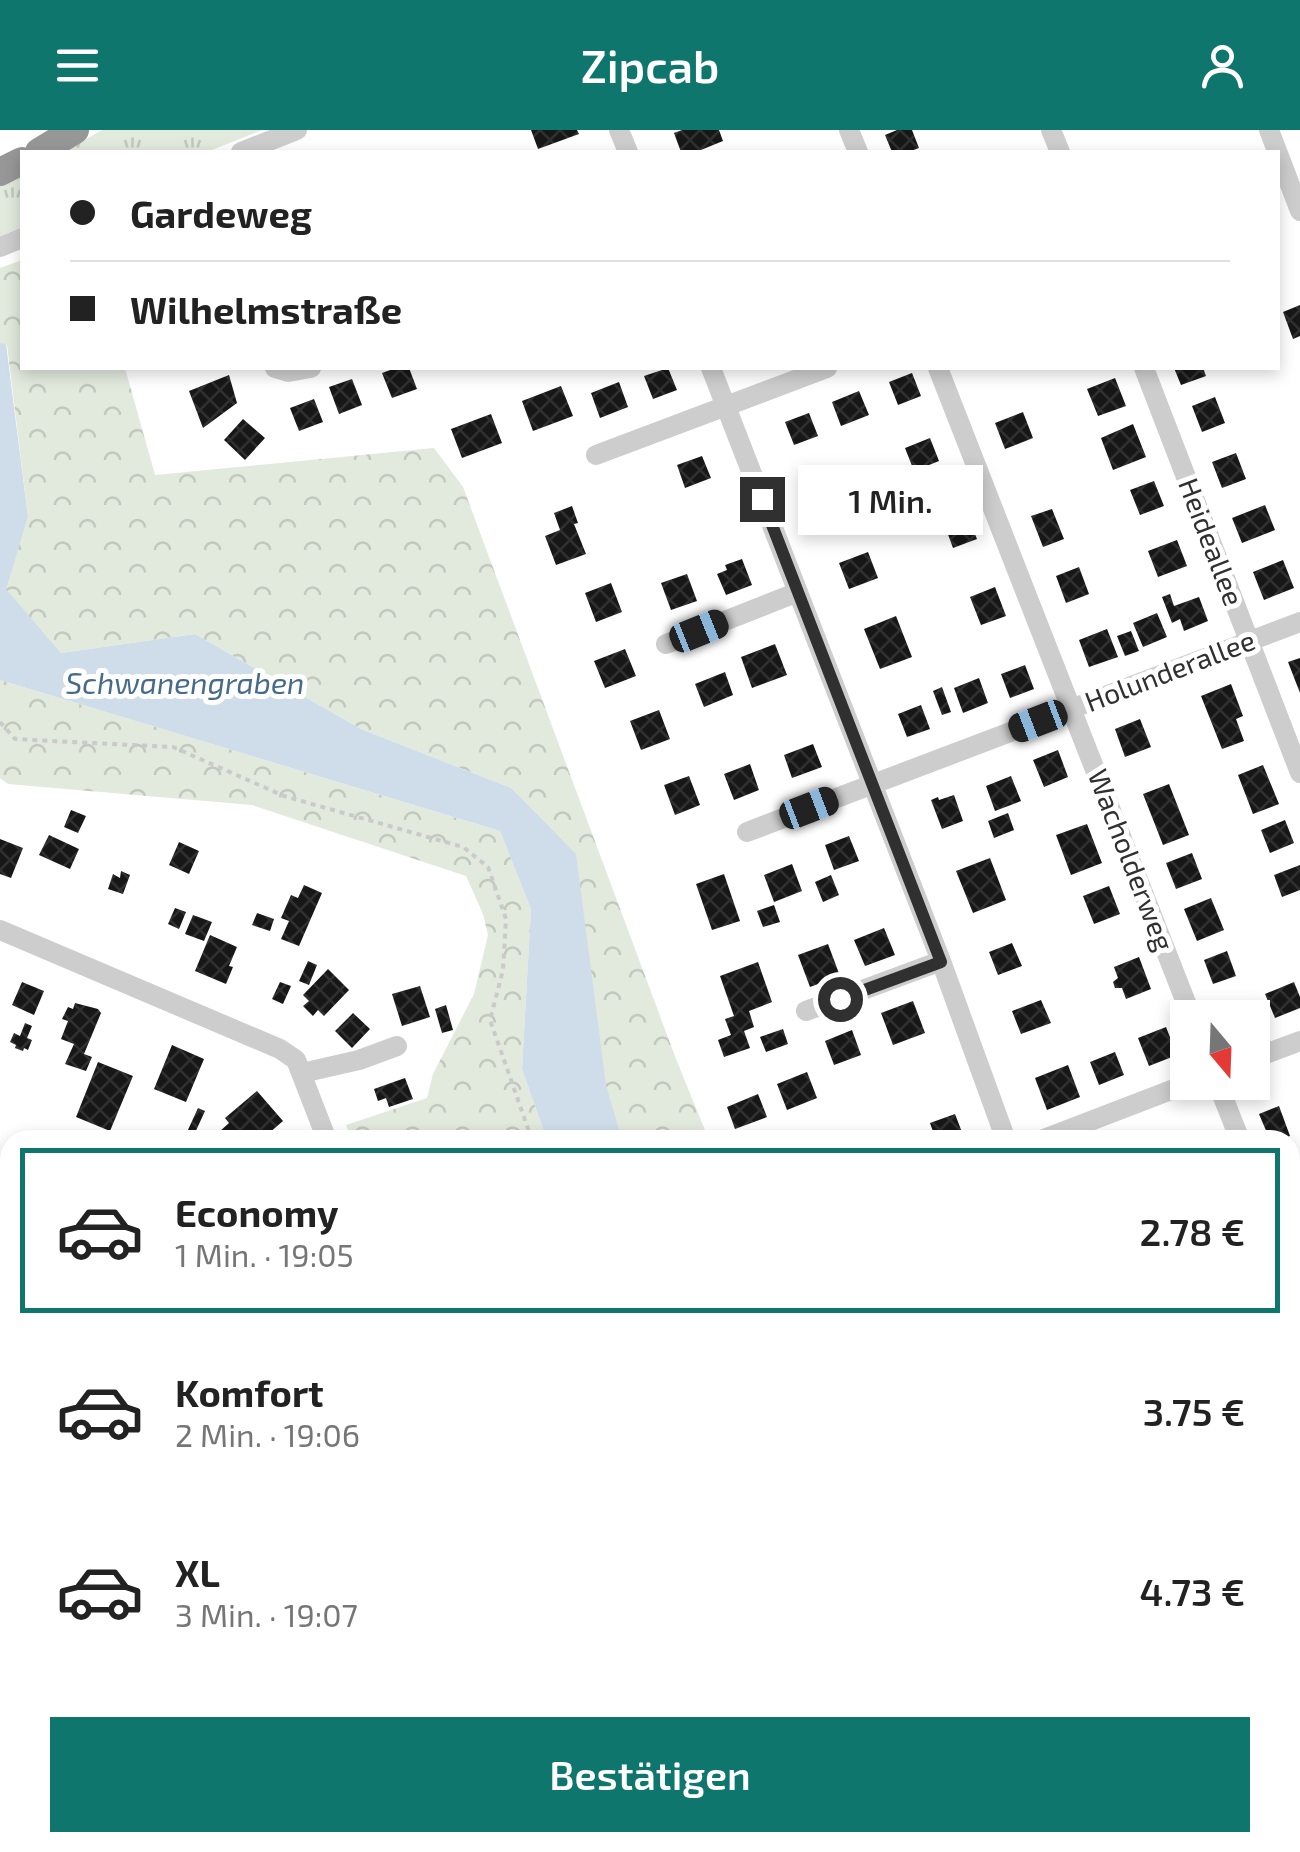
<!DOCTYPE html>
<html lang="de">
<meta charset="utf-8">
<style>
:root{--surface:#fff;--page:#f6f6f6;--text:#222;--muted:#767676;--line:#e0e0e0;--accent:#0f766e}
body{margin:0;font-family:"Exo 2",sans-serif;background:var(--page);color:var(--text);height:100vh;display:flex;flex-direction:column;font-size:38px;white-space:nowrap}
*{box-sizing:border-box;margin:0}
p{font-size:32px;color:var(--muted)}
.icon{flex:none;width:55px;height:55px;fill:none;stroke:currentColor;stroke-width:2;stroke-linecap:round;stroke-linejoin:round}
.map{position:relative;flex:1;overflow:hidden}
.details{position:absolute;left:0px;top:1000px;width:1300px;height:722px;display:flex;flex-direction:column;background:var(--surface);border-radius:30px 30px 0 0;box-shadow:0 5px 15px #0003}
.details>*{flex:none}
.banner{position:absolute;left:20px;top:20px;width:1260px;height:220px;border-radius:0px;box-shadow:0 5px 15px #0003;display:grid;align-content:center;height:220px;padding:0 50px;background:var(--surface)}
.needle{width:65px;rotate:161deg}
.controls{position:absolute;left:1170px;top:870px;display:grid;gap:20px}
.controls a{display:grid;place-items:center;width:100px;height:100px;border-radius:0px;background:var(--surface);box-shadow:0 5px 15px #0003;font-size:50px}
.end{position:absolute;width:45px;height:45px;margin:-22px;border:12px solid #303030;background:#fff;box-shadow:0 0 0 5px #fff}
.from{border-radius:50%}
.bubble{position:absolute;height:70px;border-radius:0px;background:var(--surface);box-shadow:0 5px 15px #0003;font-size:32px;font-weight:600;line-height:70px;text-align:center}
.car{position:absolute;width:30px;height:60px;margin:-30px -15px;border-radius:12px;box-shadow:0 0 8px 2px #0007;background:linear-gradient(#222 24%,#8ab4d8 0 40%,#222 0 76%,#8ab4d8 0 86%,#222 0)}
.banner b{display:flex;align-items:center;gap:35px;height:95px;font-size:38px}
.banner b+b{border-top:2px solid var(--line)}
.banner i{width:25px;height:25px;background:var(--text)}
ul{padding:18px 0 0;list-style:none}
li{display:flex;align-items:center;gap:30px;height:165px;margin:0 20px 15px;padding:0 30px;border:5px solid transparent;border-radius:0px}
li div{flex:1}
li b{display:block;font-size:38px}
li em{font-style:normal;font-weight:600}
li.active{border-color:var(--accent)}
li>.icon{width:90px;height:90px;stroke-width:1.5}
.cta{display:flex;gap:20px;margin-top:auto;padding:20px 50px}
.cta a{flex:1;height:115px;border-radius:0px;background:var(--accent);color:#fff;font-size:40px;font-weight:600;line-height:115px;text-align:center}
header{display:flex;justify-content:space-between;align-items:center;height:130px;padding:0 50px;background:var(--accent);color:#fff;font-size:45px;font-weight:600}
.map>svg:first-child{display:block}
</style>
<header><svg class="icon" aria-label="menu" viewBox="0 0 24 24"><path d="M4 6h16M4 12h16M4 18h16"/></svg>Zipcab<svg class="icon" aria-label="person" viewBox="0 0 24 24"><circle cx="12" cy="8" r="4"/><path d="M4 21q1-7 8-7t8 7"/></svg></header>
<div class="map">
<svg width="1300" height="1722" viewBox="0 0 1300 1722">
<defs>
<pattern id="grass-tufts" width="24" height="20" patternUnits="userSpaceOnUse" patternTransform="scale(2.5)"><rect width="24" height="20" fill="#e2e9dd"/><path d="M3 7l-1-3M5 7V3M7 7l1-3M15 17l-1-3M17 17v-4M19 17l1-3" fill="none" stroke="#c2c8be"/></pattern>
<pattern id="park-crowns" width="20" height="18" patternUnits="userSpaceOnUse" patternTransform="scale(2.5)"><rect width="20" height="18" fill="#e2e9dd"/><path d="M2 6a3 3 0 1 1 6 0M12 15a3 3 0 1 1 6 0" fill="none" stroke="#c2c8be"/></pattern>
<pattern id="building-cross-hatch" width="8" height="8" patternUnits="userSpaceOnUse" patternTransform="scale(2.5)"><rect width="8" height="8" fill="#171717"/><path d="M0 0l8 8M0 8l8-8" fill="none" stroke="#303030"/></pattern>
</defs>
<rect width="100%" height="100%" fill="#fff"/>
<path fill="url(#grass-tufts)" d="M102,0h160l-55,22h-143z
M22,45v52l-22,9v-50z"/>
<path fill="url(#park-crowns)" d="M22,130v108h103l30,107 279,-27 29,39 213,572 33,81h-87l-111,-352 -150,-59 -166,-95 -134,19 -56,-64 23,-72 -21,-172 -7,-2v-75z
M0,550l500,151 31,78 -9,160 25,71h-195l-6,-15 81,-27 6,-24 41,-80 14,-59 -5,-21 -17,-38 -214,-71 -244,-21 -8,-6z
M771,1713h84l2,9h-81z
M925,1713h78l1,9h-75z"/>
<path fill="#cedde9" d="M0,213l6,1 22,173 -22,72 55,64 134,-19 166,95 150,59 65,66 30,231 16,55h-75l-25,-71 9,-160 -31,-78 -500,-151z
M855,1713h70l4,9h-72z"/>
<path fill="url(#building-cross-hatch)" d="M531,0h46l2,4 -41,15z
M682,0h37l4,11 -27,11h-15l-7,-19z
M897,0h15l7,18 -11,4h-16l-7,-17z
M1300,175v31l-7,3 -10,-27z
M396,238h13l8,21 -25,9 -10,-25z
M668,238l9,22 -24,9 -9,-23z
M1174,238h29l3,8 -25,9z
M912,243l9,23 -23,9 -9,-23z
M229,245l8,28 -34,25 -14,-37z
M1115,248l11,28 -28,10 -11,-27z
M352,249l10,26 -23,9 -10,-27z
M619,252l9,25 -28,11 -9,-25z
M561,256l12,30 -40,15 -11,-30z
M859,261l10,24 -28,11 -9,-24z
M1215,267l10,26 -23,9 -10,-26z
M314,269l9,23 -24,9 -9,-23z
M1023,282l10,26 -28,11 -10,-26z
M809,283l9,23 -24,9 -9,-23z
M491,284l11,29 -40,15 -11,-29z
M243,289l22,19 -20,22 -21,-20z
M1133,294l13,33 -33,13 -12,-32z
M930,308l9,23 -25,10 -9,-23z
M1236,323l10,26 -24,9 -10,-26z
M702,326l9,22 -26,10 -8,-23z
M1154,351l10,25 -24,9 -10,-25z
M845,353l10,26 -31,12 -10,-26z
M1265,375l10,25 -33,13 -10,-25z
M572,376l6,17 -4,1 12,30 -30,11 -11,-29 15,-6 -6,-17z
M965,379l12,30 -24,9 -11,-30z
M1052,379l12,30 -21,8 -12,-31z
M1177,410l10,26 -29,11 -10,-26z
M868,422l10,26 -29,11 -10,-26z
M742,429l10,26 -26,10 -9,-21 10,-4 -2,-5z
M1283,430l11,28 -30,12 -11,-28z
M1079,437l10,27 -23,9 -10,-27z
M687,444l10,27 -26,9 -10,-27z
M611,453l11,29 -26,10 -11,-29z
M995,457l11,29 -25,9 -11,-28z
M1170,464l4,12 25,-9 9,24 -24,10 -4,-12 -8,4 -10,-26z
M1157,483l10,24 -24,10 -10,-24z
M896,486l16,41 -32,12 -16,-40z
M1107,499l11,28 -29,10 -10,-27z
M1131,501l8,20 -14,5 -8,-20z
M775,514l12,31 -35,13 -11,-31z
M625,519l11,27 -31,12 -11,-27z
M1300,528v35l-12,-31z
M1025,535l9,24 -24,9 -9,-24z
M725,542l8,23 -29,12 -9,-23z
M979,548l9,25 -25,10 -9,-25z
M1231,554l12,32 -7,3 8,22 -22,8 -21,-53z
M942,557l9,25 -9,3 -9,-24z
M921,575l9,24 -23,8 -9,-23z
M659,580l11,29 -29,11 -11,-29z
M1140,589l11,28 -26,10 -10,-28z
M813,614l9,23 -30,11 -8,-23z
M1058,620l10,27 -24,10 -11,-27z
M750,634l9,26 -25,10 -10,-26z
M1263,635l16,39 -26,10 -15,-39z
M689,646l11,29 -25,10 -11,-30z
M1011,646l10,25 -26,10 -9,-25z
M1169,654l20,51 -26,10 -20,-51z
M954,665l9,26 -21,8 -11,-29 7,-3 1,3z
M71,680l15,6 -8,17 -14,-6z
M1008,683l6,17 -20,8 -6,-17z
M1285,690l9,23 -24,10 -9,-23z
M1087,694l15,39 -31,12 -15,-40z
M49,705l30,14 -9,20 -31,-14z
M849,706l10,25 -25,9 -9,-25z
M0,709l23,9 -12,30 -11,-4z
M179,712l20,9 -10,23 -20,-9z
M1192,723l10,26 -26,10 -10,-26z
M990,728l16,42 -33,13 -17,-42z
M792,734l10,27 -28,11 -10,-27z
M1300,735v25l-18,7 -8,-22z
M121,741l9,4 -7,19 -15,-5 5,-15 7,4z
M724,744l16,47 -28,9 -16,-46z
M831,745l8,20 -16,7 -8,-20z
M304,755l18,8 -23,53 -18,-7 8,-18 -8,-3 10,-23 7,3z
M1109,756l11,28 -26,10 -11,-28z
M1211,768l13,32 -27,11 -13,-32z
M774,775l6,17 -17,5 -6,-16z
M175,778l11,4 -7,17 -11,-5z
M257,783l17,6 -4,12 -18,-6z
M193,785l19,7 -8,19 -19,-7z
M884,798l11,27 -30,11 -11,-26z
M210,805l27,12 -8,19 4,1 -7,17 -31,-13z
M1012,813l10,23 -24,9 -9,-23z
M828,814l12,32 -30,11 -12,-32z
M1227,821l9,25 -23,8 -9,-24z
M1139,827l12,32 -25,10 -4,-11h-7l-2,-6 5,-4 -4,-11z
M308,831l9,4 -8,20 -10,-4z
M758,832l14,40 -23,9 5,16 -10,4 6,17 -26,9 -6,-17 13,-5 -6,-16 9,-3 -14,-40z
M328,839l21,21 -25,26 -6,-6 -5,6 -10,-10 6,-5 -6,-6z
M22,852l22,9 -10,24 -22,-10z
M280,852l11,4 -8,18 -11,-5z
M1294,852l6,15v11l-25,10 -10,-24z
M420,856l10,31 -28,9 -10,-32z
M1041,870l10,23 -30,11 -9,-23z
M1248,870l10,24 -6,2v-8h-26l-3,-8z
M913,871l12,32 -32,12 -12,-32z
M75,873l23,6 3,4 -17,41 8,3 -6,14 -21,-7 9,-20 -13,-5 7,-18 -6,-2 6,-12 5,2z
M446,875l7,25 -11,3 -7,-24z
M353,883l17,16 -18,19 -17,-17z
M25,893l7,3 -5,12 5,2 -4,10 -4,-2 -1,3 -8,-3 1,-3 -6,-3 4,-9 6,3z
M1166,897l11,28 -28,11 -11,-28z
M783,899l5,15 -22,8 -6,-15z
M852,900l9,25 -27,10 -9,-24z
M172,915l32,14 -18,43 -32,-13z
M1115,922l9,23 -25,10 -9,-23z
M98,932l35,14 -23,55 -34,-14z
M1068,935l12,32 -33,13 -12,-32z
M807,942l10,26 -30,12 -10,-26z
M405,948l8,21 -24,8 -3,-9 -8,3 -4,-12z
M257,961l26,30 -22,19h-51l19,-17 -4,-5z
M758,964l9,23 -32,12 -8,-22z
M1279,976l11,30 -11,4h-9l-11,-26z
M198,978l7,3 -11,24 -7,-3z
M955,984l10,26h-29l-6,-17z
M10,1335v20l-10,3v-20z
M1150,1712h5l4,10h-33z
M1174,1712h37l4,10h-37z"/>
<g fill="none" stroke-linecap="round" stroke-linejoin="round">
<path stroke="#cacaca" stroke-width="4" stroke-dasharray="5 5" stroke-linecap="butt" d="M0,592l15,17 158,8 111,49 179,51 25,20 18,52 -3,51 -13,50 42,120
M823,1712l8,10"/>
<path stroke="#cdcdcd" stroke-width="20" d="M619,0l9,22
M849,0l9,22
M1051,0l9,22
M1269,0l31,81
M241,22l56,-22
M0,117l22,-9
M275,238l13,4 23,-4
M711,238l230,593 65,179
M938,238l254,650
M1144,238l156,405
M596,325l231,-87
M666,514l132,-52
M747,702l553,-210
M0,800l280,119 16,11 31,80
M806,881l135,-50
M1252,929l48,-18
M302,943l57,-13 38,-14
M1217,952l23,58
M1041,1010l151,-58
M1290,1138l10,26
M0,1227l10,1
M1290,1314l10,-4
M0,1464l10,-2
M0,1566l10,41 -5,115
M582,1712l4,10
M1279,1712l4,10
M358,1722l1,-10"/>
<path stroke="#979797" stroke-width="28" d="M39,22l36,-22
M0,42l22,-11"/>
</g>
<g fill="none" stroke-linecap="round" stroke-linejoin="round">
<path stroke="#303030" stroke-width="12" d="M762,369l179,463 -101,37"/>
</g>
<g text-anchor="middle" stroke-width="10" stroke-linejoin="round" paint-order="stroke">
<g font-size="28" fill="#303030" stroke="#fff">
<text transform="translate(1211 412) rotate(69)" y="10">Heideallee</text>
<text transform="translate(1170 541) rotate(-21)" y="10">Holunderallee</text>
<text transform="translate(1131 730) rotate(69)" y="10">Wacholderweg</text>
</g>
<g font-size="30" font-style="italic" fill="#466b8a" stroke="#fff">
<text x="185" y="564">Schwanengraben</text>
</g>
</g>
</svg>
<div class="controls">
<a><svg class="needle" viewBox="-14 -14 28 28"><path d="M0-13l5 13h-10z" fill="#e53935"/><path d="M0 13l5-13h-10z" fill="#767676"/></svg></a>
</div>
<i class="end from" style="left:840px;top:869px"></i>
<i class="end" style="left:762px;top:369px"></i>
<div class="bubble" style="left:798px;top:335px;width:185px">1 Min.</div>
<i class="car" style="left:699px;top:501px;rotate:68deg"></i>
<i class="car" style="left:1038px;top:591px;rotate:249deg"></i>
<i class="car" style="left:809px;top:678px;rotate:69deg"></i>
<div class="banner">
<b><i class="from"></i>Gardeweg</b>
<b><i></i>Wilhelmstraße</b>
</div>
<section class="details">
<ul>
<li class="active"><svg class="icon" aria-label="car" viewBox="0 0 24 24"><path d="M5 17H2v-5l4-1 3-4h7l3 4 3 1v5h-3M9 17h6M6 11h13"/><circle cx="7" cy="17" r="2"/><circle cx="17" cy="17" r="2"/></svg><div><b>Economy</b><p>1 Min. · 19:05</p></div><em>2.78 €</em></li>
<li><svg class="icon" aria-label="car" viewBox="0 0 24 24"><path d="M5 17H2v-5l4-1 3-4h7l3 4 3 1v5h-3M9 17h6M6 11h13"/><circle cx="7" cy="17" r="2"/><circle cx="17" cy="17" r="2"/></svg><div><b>Komfort</b><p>2 Min. · 19:06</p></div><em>3.75 €</em></li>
<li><svg class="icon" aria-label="car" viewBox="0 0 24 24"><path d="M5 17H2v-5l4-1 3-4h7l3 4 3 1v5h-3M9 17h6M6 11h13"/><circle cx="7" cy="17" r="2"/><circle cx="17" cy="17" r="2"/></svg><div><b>XL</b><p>3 Min. · 19:07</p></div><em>4.73 €</em></li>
</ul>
<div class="cta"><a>Bestätigen</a></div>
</section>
</div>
